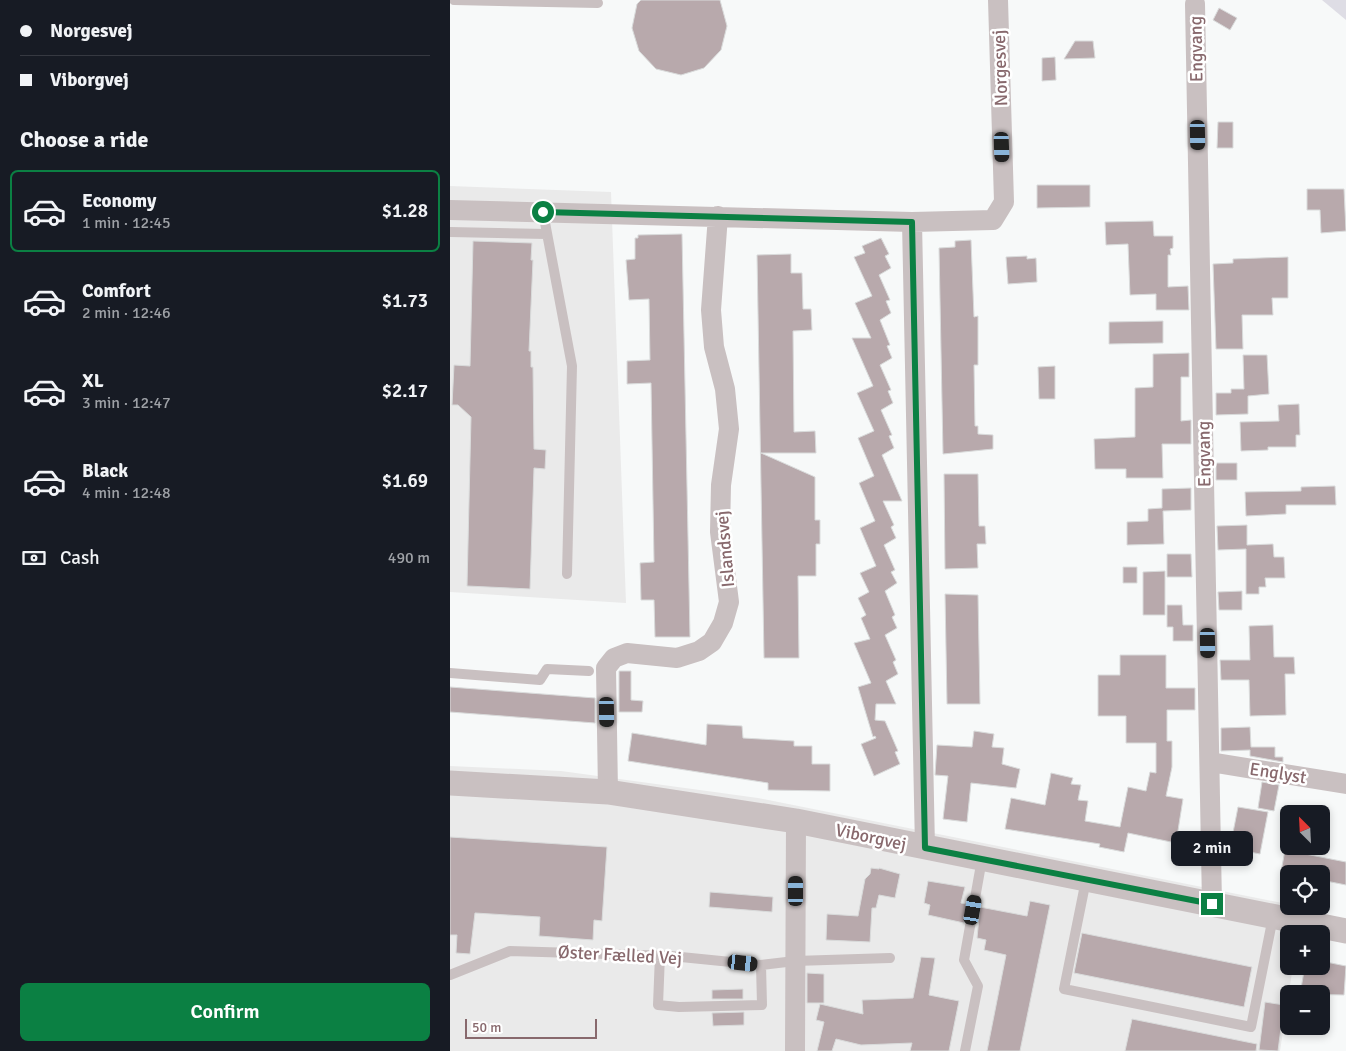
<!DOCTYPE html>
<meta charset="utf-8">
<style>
:root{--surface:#171b24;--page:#242831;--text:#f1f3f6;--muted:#9ea1a6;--line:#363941;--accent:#0b8043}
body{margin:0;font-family:Signika,sans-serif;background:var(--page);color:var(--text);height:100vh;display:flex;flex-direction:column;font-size:19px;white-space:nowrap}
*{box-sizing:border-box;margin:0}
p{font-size:16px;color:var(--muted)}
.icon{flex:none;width:28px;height:28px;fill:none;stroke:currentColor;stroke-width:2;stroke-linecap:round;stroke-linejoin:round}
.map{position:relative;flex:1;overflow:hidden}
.side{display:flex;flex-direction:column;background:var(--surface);width:450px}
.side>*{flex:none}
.top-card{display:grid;align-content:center;height:110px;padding:0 20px;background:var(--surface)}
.needle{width:32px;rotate:336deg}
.buttons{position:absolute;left:830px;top:805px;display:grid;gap:10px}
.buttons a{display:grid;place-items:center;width:50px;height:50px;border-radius:8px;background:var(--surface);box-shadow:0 2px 8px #0003;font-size:25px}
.scale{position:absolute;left:15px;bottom:12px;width:132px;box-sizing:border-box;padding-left:5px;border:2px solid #88696d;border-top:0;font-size:14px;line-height:18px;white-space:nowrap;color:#88696d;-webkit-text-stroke:4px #fff;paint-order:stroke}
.end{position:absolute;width:22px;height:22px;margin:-11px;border:6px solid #0b8043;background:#fff;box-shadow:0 0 0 2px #fff}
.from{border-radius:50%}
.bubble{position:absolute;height:35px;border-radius:8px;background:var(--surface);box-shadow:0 2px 8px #0003;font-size:16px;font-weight:600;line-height:35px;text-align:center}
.car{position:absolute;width:15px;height:30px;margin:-15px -8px;border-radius:6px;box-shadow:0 0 4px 1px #0007;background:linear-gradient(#222 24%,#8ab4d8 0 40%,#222 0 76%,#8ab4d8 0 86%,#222 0)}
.top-card b{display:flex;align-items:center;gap:18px;height:48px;font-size:19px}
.top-card b+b{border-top:1px solid var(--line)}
.top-card i{width:12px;height:12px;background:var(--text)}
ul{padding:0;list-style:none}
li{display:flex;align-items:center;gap:15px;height:82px;margin:0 10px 8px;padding:0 10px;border:2px solid transparent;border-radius:8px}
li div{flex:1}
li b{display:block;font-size:19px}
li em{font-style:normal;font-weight:600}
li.on{border-color:var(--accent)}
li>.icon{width:45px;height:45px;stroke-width:1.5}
h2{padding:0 20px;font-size:22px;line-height:60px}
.pay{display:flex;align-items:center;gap:12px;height:55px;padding:0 20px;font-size:19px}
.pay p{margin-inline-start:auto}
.cta{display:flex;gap:10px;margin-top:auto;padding:10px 20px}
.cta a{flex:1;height:58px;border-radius:8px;background:var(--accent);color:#fff;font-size:20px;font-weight:600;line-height:58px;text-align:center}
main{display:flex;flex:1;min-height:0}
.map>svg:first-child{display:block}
</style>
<main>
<section class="side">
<div class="top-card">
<b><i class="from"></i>Norgesvej</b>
<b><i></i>Viborgvej</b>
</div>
<h2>Choose a ride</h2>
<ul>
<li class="on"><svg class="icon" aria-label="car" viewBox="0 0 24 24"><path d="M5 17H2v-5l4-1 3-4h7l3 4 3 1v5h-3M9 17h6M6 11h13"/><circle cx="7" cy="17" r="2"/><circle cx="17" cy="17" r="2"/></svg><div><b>Economy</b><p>1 min · 12:45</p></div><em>$1.28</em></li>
<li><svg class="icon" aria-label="car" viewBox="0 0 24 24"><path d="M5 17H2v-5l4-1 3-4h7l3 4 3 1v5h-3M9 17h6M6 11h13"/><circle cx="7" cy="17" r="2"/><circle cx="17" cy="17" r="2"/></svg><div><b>Comfort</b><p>2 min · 12:46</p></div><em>$1.73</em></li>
<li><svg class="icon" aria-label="car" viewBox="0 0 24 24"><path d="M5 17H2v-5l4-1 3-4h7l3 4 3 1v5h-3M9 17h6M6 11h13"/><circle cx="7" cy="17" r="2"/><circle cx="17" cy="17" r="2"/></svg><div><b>XL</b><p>3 min · 12:47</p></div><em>$2.17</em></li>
<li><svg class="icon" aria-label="car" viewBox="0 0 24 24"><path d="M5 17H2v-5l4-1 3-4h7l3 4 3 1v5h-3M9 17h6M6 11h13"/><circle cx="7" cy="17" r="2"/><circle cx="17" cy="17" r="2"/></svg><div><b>Black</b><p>4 min · 12:48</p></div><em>$1.69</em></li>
</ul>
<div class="pay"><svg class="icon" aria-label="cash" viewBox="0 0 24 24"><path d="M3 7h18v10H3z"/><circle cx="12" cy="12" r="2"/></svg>Cash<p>490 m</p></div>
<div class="cta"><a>Confirm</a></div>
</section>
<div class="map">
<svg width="896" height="1051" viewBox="0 0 896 1051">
<rect width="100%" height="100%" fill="#f7f9f9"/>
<path fill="#eaeaea" d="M0,186l161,6 15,411 -176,-11z
M0,766l111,5 197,27 544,109 -4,27h-9v32h4l-13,85h-830z"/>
<path fill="#dedde5" d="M872,0h24v20z"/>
<path fill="#b8a9ac" stroke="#d9dbdb" d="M191,0h79l7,26 -6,24 -17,18 -23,7 -25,-6 -17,-18 -7,-23 5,-24z
M769,8l18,10 -7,12 -17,-10z
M625,41h18l2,17 -31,1z
M605,57l1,23 -14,1v-23z
M768,122h15v26h-16z
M587,185h53v22l-53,1z
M857,189h37l2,42 -25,2 -1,-23h-13z
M703,221l1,15h19v12l-3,1 1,6h-3v32l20,-1 1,24h-33v-16l-26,1 -2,-51 -22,1 -1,-23z
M232,234l8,403h-35l-1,-37h-13l-1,-37 14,-1 -3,-179 -24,1v-23l23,-1 -1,-61 -20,1 -3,-40 9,-1v-21h3v-3z
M431,238l8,16 -4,2 6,12 -12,7 11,25 -4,1 5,12 -11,7 10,25 -3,1 5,12 -12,7 11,25 -3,1 5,12 -12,7 11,25 -3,1 5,12 -12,7 20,46h-19l11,24 -3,2 5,11 -12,7 11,25 -4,2 6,11 -12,8 10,24 -3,2 5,11 -12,7 11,25 -3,2 5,12 -12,7 10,23h-20l-1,16 10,1 13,30 -3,1 5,12 -26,12 -13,-32 15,-6 -1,-2 -2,1 -15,-50 13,-4 -17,-40 16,-4 -9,-21 5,-3 -8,-17 11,-6 -9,-19 16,-7 -16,-38 15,-7 -16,-38 15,-7 -16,-38 16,-7 -17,-38 16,-7 -21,-48h19l-16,-35 17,-7 -18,-39 11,-4 -3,-7z
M521,240l3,77 4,-1v49h-4l1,61h3v8l15,1v14l-50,5 -4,-206 16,-1v-6z
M23,241l59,2 -1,17h2l-4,91h2v16h2l1,82 12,1 -1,19 -11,-1 -4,121 -63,-3 4,-169 -13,-12h-6l2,-40 16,1z
M341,254v19h11l1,36h8l1,21 -19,1 1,101 21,-1 1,22h-55l54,24v43h5v24h-4v32h-18l1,82h-35l-7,-403z
M577,256v3l9,-1 1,24 -29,2 -2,-27z
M838,257v41h-16l1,17h-31l1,34h-27l-3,-85 20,-1v-4z
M713,321v22l-54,1v-22z
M739,353v24h-8v44l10,-1v24h-29l1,34h-37v-9h-31l-1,-30 41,-2v-49l18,-1v-33z
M793,355h24l2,39 -21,2v18l-32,1v-22h15v-4h13z
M605,366v33h-16l-1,-32z
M849,404l1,31h-4v12h-28v3l-27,1 -1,-29 39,-1 -1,-16z
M766,463h21v17h-21z
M494,474h34l1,52h6l1,18h-9l1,24 -33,1z
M885,486l1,19h-50v9l-40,2 -1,-24 56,-1v-4z
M741,488v22l-28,1 1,33 -37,1v-23l21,-1v-12l14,-1v-19z
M797,525v20l26,-1 1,13h10l1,21h-20l1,9h-7v7h-13v-45l-28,1 -1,-24z
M717,554h24l1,23h-25z
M673,567h14v16h-14z
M715,571v44h-22v-43z
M792,591v19h-23l-1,-18z
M495,594l33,1 2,109h-33z
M717,605h15l1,20h10v16h-20v-14h-6z
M823,625l1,32h20l1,17h-10l1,41 -36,1 -1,-36h-28l-1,-20h30l-1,-34z
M670,655h46v33h29v22h-28v31h5v26l-6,29 17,3 -7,44 -48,-10 -4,19 -25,-5 1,-3 -95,-15 6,-31 34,7 6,-32 22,5 -2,6 10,1 -3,15 10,1 -3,20 35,6 8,-40 18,4 4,-19 6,1v-30h-30v-27h-28v-41h22z
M169,671h12v29l12,1 -1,11h-23z
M0,687l145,11v25l-145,-11z
M257,724l35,2 1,12 51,3v5h18v18h18v27l-62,-1v-7l-140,-22 4,-28 74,12z
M800,727l1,20h24v10h8v5l-33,-6v-6l-29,1v-23z
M524,731l20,3 -2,13 12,1 -2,16 18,5 -4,19 -45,-5 -4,39 -24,-3 5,-43 -13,-1 2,-30 35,2z
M812,782l17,3 -5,26 -16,-3z
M788,807l30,5 -8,42 -30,-6z
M0,837l157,10 -5,74 -8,-1 -1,20 -54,-4 1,-19 -65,-4 -5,41 -14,-1 1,-18h-7z
M835,850l61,12v23l-25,-5v-6l-40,-2z
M421,868l8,1v-1l21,6 -5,24 -16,-3 -3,13h-4l-2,34 -44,-2 1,-26 31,2 7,-37 5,-5z
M478,881l37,6 -4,16 6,1 -3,19 -36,-8 2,-10 -6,-2z
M260,892l63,5 -1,15 -63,-5z
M580,901l20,4 -30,146h-33l19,-96 -22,-5 2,-10 -9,-2 3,-31 47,9z
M632,933l170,34 -8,40 -170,-34z
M471,957l14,1 -6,37 30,6 -10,50h-39l2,-8 -51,2 -25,-6 -4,12h-15l7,-29 -8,-2 4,-16 43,10 -1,-14 51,-2z
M871,961l25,5 -2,29 -44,-1 5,-28h16z
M357,973l17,1v29h-17z
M293,989v10h-31v-9z
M815,1002l19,3 -6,46 -19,-1z
M294,1012v13l-31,1 -1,-13z
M682,1019l125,25 -1,7h-131z"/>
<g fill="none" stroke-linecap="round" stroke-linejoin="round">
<path stroke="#c9c0c1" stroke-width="10" d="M4,0l144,3
M93,212l29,154 -5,208
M0,232l97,2
M0,673l90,7 7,-11 42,2
M636,880l-22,109 187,38 22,-110
M210,955l-2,50 21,2 83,-2 -1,-40
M0,975l60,-24 161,5 90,9 34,-4 95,-3
M515,1051l13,-65 -14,-26 18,-101"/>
<path stroke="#c9c0c1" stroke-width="20" d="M745,4l17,900
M0,210l462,12 81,-2 11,-18 -6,-202
M462,222l13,626
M760,762l136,22
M158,792l-2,-124 8,-10 13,-5 50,5 22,-7 13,-9 11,-19 6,-21 -9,-70 1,-47 8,-56 -4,-40 -11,-42 -3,-37 7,-94
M345,1051l1,-230"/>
<path stroke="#c9c0c1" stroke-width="25" d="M0,783l158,9 188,29 550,110"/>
</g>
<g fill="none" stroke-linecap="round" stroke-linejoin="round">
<path stroke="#0b8043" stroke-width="6" d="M93,212l369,10 13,626 287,56"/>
</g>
<g text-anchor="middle" stroke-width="5" stroke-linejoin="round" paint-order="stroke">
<g font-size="18" fill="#88696d" stroke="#fff">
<text transform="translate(746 49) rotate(-91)" y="6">Engvang</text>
<text transform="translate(550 68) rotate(-92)" y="6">Norgesvej</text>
<text transform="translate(754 454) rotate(-91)" y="6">Engvang</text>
<text transform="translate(275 549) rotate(-95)" y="6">Islandsvej</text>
<text transform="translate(828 773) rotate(9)" y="6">Englyst</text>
<text transform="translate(421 837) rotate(12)" y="6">Viborgvej</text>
<text transform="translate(170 955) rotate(3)" y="6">Øster Fælled Vej</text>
</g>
</g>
</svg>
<div class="buttons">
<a><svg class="needle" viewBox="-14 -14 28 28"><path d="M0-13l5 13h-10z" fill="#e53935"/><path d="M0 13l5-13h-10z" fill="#9ea1a6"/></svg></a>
<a><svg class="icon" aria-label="locate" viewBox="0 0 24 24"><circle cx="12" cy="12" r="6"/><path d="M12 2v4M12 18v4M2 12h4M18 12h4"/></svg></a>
<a>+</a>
<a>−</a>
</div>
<div class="scale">50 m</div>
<i class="end from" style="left:93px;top:212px"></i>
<i class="end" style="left:762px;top:904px"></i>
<div class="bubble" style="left:721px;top:831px;width:82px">2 min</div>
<i class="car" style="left:748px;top:135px;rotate:179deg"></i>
<i class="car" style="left:552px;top:147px;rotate:178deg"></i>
<i class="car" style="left:758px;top:643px;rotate:179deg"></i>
<i class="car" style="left:157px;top:712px;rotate:179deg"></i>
<i class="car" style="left:346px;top:891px;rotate:0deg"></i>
<i class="car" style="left:523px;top:910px;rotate:10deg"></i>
<i class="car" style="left:293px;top:963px;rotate:96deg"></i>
</div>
</main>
